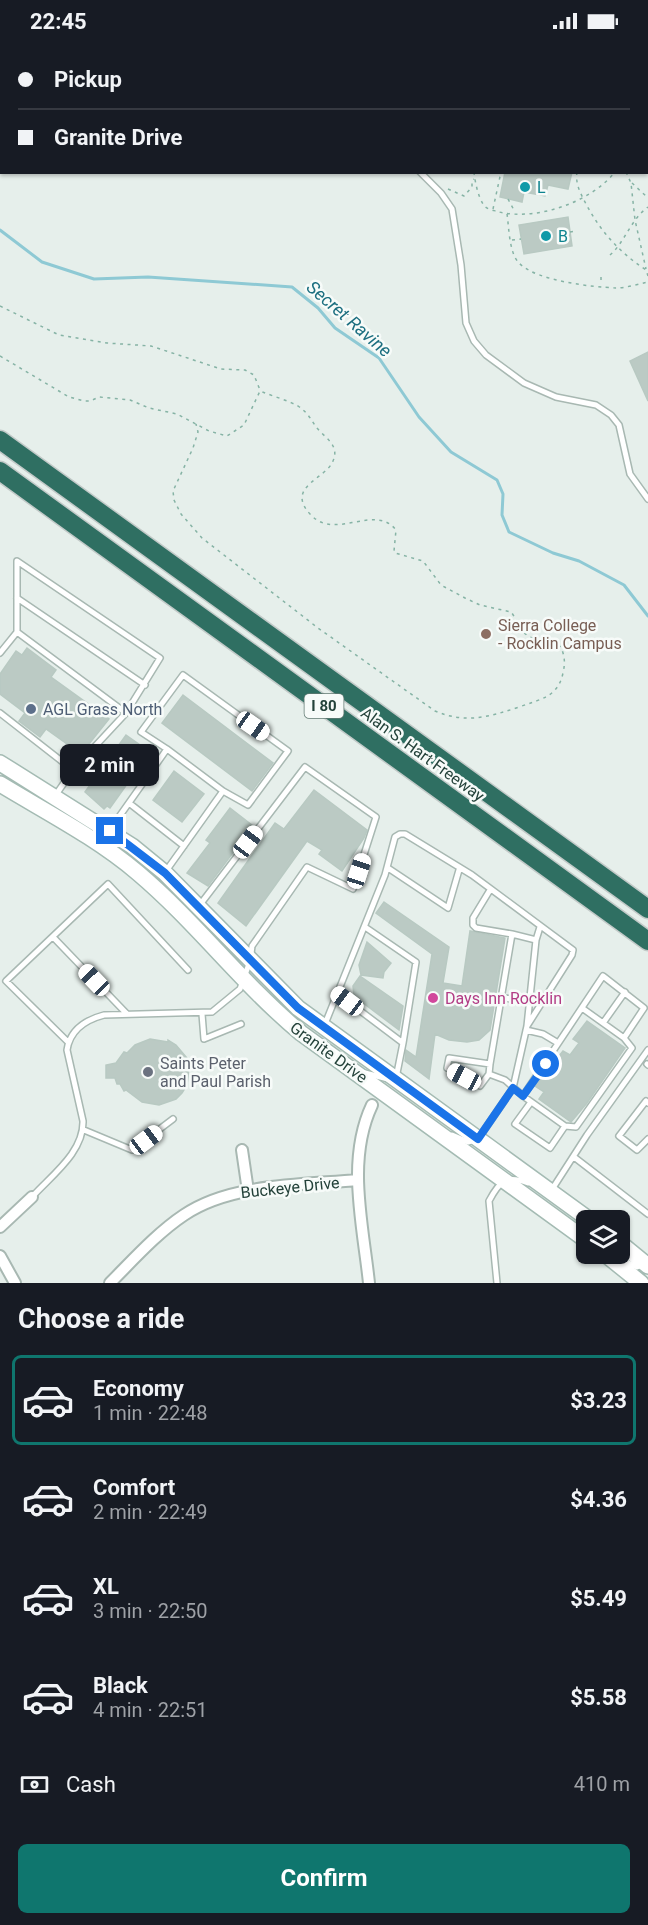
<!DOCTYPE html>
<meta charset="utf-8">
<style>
:root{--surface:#171b24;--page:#20242c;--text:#f1f3f6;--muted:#9ea1a6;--line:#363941;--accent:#0f766e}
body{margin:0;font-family:Roboto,sans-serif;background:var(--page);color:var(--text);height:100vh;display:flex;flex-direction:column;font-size:22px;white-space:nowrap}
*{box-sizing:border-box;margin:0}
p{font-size:20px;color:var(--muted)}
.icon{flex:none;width:33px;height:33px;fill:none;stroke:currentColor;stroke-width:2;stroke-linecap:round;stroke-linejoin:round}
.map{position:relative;height:1241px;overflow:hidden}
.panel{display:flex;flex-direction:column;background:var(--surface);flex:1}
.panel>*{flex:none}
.hud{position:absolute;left:0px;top:0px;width:648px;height:132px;box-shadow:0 2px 4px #0004;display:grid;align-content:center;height:132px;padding:0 18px;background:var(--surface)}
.fabs{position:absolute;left:576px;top:1168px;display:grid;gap:12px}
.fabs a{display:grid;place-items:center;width:54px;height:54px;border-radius:9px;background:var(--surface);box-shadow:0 2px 4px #0004;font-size:30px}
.end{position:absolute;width:27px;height:27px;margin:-14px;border:8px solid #1a73e8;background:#fff;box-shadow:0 0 0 3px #fff}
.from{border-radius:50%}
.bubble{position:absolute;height:42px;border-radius:9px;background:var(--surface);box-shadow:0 2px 4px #0004;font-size:20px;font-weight:700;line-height:42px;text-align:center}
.car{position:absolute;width:18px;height:36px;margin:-18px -9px;border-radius:8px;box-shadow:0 0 4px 2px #0007;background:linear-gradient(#fff 24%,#345 0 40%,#fff 0 76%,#345 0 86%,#fff 0)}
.hud b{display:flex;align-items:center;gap:21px;height:57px;font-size:22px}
.hud b+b{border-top:2px solid var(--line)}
.hud i{width:15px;height:15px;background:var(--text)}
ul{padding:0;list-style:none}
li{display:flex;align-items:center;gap:18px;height:90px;margin:0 12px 9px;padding:0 6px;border:3px solid transparent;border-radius:9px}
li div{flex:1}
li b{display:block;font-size:22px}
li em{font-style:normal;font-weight:700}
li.current{border-color:var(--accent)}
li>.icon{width:54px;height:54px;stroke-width:1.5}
h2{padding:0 18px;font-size:27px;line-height:72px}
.pay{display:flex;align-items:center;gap:15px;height:66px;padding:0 18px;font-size:22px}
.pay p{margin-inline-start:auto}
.button{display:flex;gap:12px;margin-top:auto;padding:12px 18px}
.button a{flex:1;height:69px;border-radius:9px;background:var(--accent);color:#fff;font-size:24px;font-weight:700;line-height:69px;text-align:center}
.status{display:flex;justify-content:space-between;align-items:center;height:42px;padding:0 30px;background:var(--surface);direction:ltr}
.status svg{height:16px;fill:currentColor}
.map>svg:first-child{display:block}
</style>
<div class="status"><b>22:45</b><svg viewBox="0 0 49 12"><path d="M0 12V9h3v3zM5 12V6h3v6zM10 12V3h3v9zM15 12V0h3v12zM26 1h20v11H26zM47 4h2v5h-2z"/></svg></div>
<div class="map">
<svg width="648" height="1241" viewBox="0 0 648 1241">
<rect width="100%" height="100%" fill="#e6efeb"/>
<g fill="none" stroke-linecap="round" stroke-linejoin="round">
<path stroke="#8ec9d4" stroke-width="3" d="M0,188l42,32 52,17 54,-2 144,10 26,21 17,20 44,30 40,59 32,35 46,28 6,14 -1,21 7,17 44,21 26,8 45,24 24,31"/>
</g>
<path fill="#bbcac4" stroke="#b8c9c2" stroke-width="1.5" d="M505,130h67l-4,17 -20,-4 -3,11 -21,-4 -2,10 -22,-5z
M568,175l4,29 -48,8 -5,-29z
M648,310v49l-18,-40z
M27,606l29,22 -5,7 58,42 -28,35 -35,-25 -6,8 -21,-16 6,-8 -25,-19v-20l16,-23 6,4z
M183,653l90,68 -21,28 -90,-68z
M126,693l24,17 -40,56 -3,-2 -3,3 -19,-17z
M174,729l30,23 -22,28 -29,-22z
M314,748l53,40 -3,8 -22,33 -23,-17 3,-4 -15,-9 -61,85 -28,-23 57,-80 9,6z
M230,766l23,18 -45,60 -21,-13 23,-30 -4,-3z
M384,860l65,45 -6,36 19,3 8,-55 35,7 -15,92 -11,10 -12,2 -18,-2 -14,-6 -6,45 -24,-18 1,-11 10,7 16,-103 -56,-41z
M367,900l24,21 -7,9 -1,6 -22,-3 -2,-10z
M360,934l43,30 -4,24 -45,-34 -1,-10z
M587,979l38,27 -38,55 -16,19 -32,-23 5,-7 -9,-6 28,-35 7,4 9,-12 -6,-4z
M150,997l18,3v-2l8,5 11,13 2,9 -2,18 -5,8 -6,6 -17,6 -17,-3 -16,-12 -2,1 -4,-7h-3l-2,-6h-9v-13l10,-2 8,-11 3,1 8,-8z"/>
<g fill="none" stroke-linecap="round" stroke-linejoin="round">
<g stroke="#a8b8b2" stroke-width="8">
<path id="lane" d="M249,0l1,2
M420,130l21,21 11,16 9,56 5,58 8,18 12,14 38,28 32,14 40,8 15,10 8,10 11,49 18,25
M17,556l128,87
M0,611l17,-21v-71l143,97 -34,55 -109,-81
M0,671l73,57
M167,707l56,42
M55,754l18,-26 53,-57
M129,761l55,43
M109,789l58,-82 -26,-17 42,-57 105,76 -40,54 -25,-14 -57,80
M388,826l60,40 11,-38
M490,848l-17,28v7l3,3 36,6
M365,885l51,35 -13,81
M53,895l74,77
M338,952l65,49 -7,35
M501,955l29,6
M582,966l21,15
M202,972l2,25 37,-15
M325,982l60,-149 10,-38 5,-3h5l67,41 101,75 -1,5 -45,71
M526,988l17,4 15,9
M68,1000l-62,-61 102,-97 80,86
M490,1022l-1,10 16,6 18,16
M647,1022l1,1
M365,1031l23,6
M489,1032l-9,12 -33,-18 2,-10 41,6 22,-130 24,6
M531,1060l-16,22 35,24 15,-22 -42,-30 80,-120 41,32 -20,30 -21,-15 22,-31
M648,1061l-2,-2 -27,35 18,14 11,-11
M565,1084l11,1 56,-79 -8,-10
M84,1088l48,20 41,-31
M452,1093l16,7 10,-3 35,-51 14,-62 9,-86 4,-13
M574,1115l74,57
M551,1149l36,-56 61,-85
M32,1155c20,-22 52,-45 51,-76l-16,-71c3,-20 18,-30 37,-35l108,-3 28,-23 10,-28 2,-15 55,-79 46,22 23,-72 -71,-50 -106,139
M620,1217l17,8 5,-2
M497,1241l-8,-82c11,-21 18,-26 39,-18"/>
</g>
<g stroke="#a8b8b2" stroke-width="14">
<path id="street" d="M242,1108l6,41
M0,1185l32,-30
M0,1214l15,27
M110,1241c23,-23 47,-50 74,-68 47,-32 120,-30 174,-35
M369,1241c-6,-58 -23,-123 3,-178"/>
</g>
<g stroke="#a4bbb3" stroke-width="18">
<path id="secondary" d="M0,721l132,83 33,27 133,135 293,213
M0,742c46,28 97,54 138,89 58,49 104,111 163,160l285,207
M620,1201l28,23
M605,1212l36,29"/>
</g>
<g stroke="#c2cac8" stroke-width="21">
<path id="highway" d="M0,398l648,469
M0,429l648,470"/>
</g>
<path stroke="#86b3a5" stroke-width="1.5" stroke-dasharray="3 4.5" stroke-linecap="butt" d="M356,0v2
M502,0l7,2
M457,2l3,-2
M486,2v-2
M526,2v-2
M580,2v-1
M646,36l2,-5
M646,58l2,1
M474,130c1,10 4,24 9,32 3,6 11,6 16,8 38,9 92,-10 116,-40
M577,130c-2,12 4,22 9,32 15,28 33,48 60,66l2,6
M626,130l5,11 4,37 11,49
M632,141l16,15
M448,147l16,7 8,-9v-6l2,-2
M508,157l7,13
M493,167l8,-37
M507,172c2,13 2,39 12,49 17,18 73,24 97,25 10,0 22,-4 32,-6
M570,190l6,-1
M512,198l9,-1
M610,213c15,-13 21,-36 38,-48
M601,235v4
M0,264l59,29 48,8 44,3 70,23 24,1 9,5 6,15
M0,314l69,41 15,4h6l9,-4 31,3 19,8 28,6 32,17 18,5 17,-11 16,-34c12,5 27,9 38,15 9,6 13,13 18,21 9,11 24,18 17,34 -7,18 -49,26 -22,54 24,26 64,-12 85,15l-2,21 1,2 28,8 18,24 24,13 15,7 31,7c6,7 10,21 19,25 11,5 25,-2 32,13 3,8 3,14 1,23 -5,24 -22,26 -44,34 -30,10 -53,17 -84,4l-117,-83 -116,-90 -21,-24 -7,-14 -1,-9 20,-43 5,-16 -2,-8"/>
<use href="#lane" stroke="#fff" stroke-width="5"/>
<use href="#street" stroke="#fff" stroke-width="10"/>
<use href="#secondary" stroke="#fff" stroke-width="15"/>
<use href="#highway" stroke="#2f6f62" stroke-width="18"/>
</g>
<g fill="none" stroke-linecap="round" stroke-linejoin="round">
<path stroke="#1a73e8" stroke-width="8" d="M110,789l55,42 133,135 180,131 35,-51 10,8 23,-32"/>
</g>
<g fill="#0f9aa8" stroke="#f7fbf9" stroke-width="2">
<circle cx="525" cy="145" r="6"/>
<circle cx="546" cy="194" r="6"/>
</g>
<circle fill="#8d6e63" stroke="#f7fbf9" stroke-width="2" cx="486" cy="592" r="6"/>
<circle fill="#5c6f8a" stroke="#f7fbf9" stroke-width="2" cx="31" cy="667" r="6"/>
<circle fill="#d1479c" stroke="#f7fbf9" stroke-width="2" cx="433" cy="956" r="6"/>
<circle fill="#6b7280" stroke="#f7fbf9" stroke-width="2" cx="148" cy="1030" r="6"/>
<g text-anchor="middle" stroke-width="5" stroke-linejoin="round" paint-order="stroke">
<rect fill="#f7fbf9" stroke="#637a73" stroke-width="1.5" x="304.5" y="652" width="39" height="24" rx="4.5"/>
<g font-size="15" font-weight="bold" fill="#24423a">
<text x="324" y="669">I 80</text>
</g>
<g font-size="16" fill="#0d838f" stroke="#f7fbf9" text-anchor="start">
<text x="537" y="151">L</text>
<text x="558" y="200">B</text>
</g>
<g font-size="16" fill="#785e54" stroke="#f7fbf9" text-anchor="start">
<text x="498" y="589">Sierra College<tspan x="498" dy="18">- Rocklin Campus</tspan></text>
</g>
<g font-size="16" fill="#4e5e75" stroke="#f7fbf9" text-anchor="start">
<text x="43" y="673">AGL Grass North</text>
</g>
<g font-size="16" fill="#24423a" stroke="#f7fbf9">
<text transform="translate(423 712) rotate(36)" y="6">Alan S. Hart Freeway</text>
<text transform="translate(329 1010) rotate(36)" y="6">Granite Drive</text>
<text transform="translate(290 1145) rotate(-6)" y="6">Buckeye Drive</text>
</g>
<g font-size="16" fill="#b23c85" stroke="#f7fbf9" text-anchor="start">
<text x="445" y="962">Days Inn Rocklin</text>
</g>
<g font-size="16" fill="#5b616d" stroke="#f7fbf9" text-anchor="start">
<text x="160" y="1027">Saints Peter<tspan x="160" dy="18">and Paul Parish</tspan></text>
</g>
<g font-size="18" font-style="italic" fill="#1c6f80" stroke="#f7fbf9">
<text transform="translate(349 277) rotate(41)" y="6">Secret Ravine</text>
</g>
</g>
</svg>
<div class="fabs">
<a><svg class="icon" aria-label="layers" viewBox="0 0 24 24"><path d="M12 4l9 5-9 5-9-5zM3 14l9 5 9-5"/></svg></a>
</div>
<i class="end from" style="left:546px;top:1022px"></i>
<i class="end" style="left:110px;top:789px"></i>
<div class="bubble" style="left:60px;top:702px;width:99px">2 min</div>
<i class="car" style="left:253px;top:684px;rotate:125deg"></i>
<i class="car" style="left:248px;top:800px;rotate:37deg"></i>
<i class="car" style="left:359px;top:829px;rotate:18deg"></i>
<i class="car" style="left:94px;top:938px;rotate:316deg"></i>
<i class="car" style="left:347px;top:959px;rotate:307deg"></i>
<i class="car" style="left:464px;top:1035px;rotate:298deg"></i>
<i class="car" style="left:146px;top:1098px;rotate:53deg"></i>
<div class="hud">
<b><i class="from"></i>Pickup</b>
<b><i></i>Granite Drive</b>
</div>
</div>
<section class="panel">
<h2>Choose a ride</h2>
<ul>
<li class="current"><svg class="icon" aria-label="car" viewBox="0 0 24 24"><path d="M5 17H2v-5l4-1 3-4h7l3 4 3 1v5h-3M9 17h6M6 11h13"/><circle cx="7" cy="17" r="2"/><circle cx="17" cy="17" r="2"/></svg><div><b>Economy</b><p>1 min · 22:48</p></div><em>$3.23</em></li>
<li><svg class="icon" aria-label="car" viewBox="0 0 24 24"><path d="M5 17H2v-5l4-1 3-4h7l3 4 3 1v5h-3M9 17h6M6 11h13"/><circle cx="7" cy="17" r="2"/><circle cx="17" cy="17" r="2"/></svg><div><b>Comfort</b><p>2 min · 22:49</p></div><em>$4.36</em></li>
<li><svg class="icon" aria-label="car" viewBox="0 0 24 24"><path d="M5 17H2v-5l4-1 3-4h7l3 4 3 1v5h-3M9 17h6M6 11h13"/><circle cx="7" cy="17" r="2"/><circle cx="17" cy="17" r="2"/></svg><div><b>XL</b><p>3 min · 22:50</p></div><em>$5.49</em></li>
<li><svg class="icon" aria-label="car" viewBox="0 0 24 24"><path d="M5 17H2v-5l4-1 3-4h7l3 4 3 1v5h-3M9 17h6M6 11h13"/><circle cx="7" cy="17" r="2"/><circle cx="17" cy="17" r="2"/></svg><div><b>Black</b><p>4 min · 22:51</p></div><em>$5.58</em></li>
</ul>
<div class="pay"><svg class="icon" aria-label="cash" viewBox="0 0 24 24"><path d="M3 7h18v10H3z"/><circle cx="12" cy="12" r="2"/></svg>Cash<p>410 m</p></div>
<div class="button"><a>Confirm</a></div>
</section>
